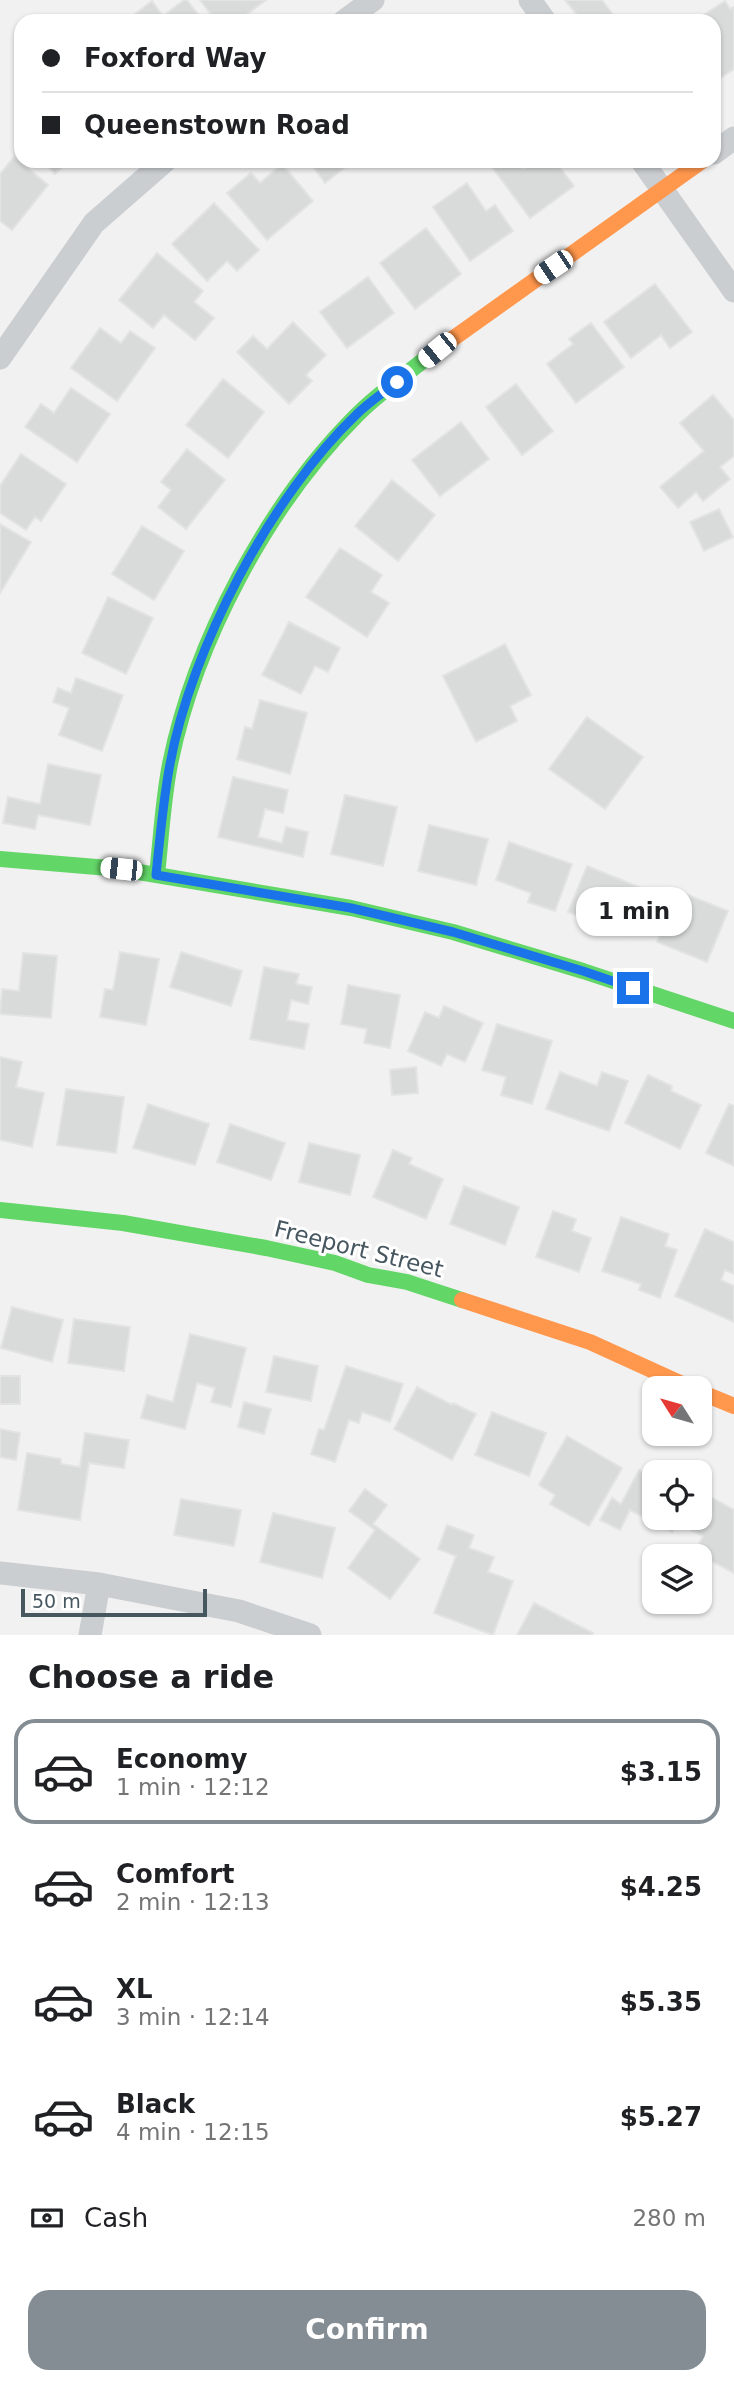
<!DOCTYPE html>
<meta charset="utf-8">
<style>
:root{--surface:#fff;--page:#f6f6f6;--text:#202124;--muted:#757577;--line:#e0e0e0;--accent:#838d93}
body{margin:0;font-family:"DejaVu Sans",sans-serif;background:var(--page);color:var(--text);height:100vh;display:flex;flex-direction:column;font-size:26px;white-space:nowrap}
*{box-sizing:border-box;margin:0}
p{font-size:23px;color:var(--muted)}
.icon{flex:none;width:38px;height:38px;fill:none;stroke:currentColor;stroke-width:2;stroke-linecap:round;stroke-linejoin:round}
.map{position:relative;height:1635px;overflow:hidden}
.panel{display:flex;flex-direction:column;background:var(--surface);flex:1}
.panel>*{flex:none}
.hud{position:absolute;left:14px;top:14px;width:707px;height:154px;border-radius:21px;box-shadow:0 2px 5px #0004;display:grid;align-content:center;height:154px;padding:0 28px;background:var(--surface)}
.needle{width:46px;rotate:307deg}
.fabs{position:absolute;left:642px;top:1376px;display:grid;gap:14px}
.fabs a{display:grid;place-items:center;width:70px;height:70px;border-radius:14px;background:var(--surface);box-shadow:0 2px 5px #0004;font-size:35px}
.scale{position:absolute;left:21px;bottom:18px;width:186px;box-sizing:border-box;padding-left:7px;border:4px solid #475760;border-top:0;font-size:19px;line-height:24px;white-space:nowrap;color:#475760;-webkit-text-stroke:5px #fff;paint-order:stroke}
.end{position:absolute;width:32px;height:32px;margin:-16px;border:9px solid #1a73e8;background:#fff;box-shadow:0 0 0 4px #fff}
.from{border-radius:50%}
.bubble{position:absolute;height:49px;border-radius:21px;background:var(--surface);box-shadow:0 2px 5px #0004;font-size:23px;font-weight:700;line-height:49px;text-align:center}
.car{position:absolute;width:21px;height:42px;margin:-21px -10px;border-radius:9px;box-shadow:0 0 5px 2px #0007;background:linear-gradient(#fff 24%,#345 0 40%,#fff 0 76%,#345 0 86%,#fff 0)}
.hud b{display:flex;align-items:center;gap:24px;height:66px;font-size:26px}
.hud b+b{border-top:2px solid var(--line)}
.hud i{width:18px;height:18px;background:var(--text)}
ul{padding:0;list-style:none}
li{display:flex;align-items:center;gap:21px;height:105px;margin:0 14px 10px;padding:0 14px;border:4px solid transparent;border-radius:21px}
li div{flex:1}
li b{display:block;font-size:26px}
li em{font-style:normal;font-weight:700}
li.current{border-color:var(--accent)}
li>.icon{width:63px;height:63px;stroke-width:1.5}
h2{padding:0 28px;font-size:32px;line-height:84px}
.pay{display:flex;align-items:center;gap:18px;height:77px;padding:0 28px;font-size:26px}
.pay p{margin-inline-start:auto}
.cta{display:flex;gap:14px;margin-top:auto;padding:14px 28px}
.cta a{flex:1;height:80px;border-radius:21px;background:var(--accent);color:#fff;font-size:28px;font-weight:700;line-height:80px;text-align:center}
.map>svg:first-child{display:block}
</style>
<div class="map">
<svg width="734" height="1635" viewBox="0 0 734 1635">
<rect width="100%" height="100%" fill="#f2f1f1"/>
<path fill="#d9dada" stroke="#e3e3e4" stroke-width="2" d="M184,0h3l16,21 -76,-1 25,-19 11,15z
M200,0h66l-28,21h-22z
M565,0h37l12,16 -6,5h-26z
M725,1l5,8 4,-2v62l-15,10 -5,-9v-49h-4l-5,-7z
M14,157l34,28 -36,45 -12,-9v-47z
M43,161h26l-14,13z
M309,161h44l-28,22z
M492,161h24l7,8 12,-8h20l19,25 -44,32 -41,-55z
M282,164l31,37 -46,39 -40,-47 24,-20 9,10z
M467,183l19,28 9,-6 18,26 -43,30 -37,-54z
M214,203l45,47 -22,21 -10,-10 -20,20 -35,-37z
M426,228l35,46 -46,35 -35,-46z
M157,253l46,38 -9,11 20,16 -19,22 -31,-25 -11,13 -34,-28z
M368,277l26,36 -47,35 -27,-36z
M655,284l37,48 -22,16 -9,-13 -30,23 -27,-36z
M293,322l33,33 -20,20 6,6 -23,23 -52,-52 16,-16 14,13z
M591,323l33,44 -48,36 -29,-39 26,-20 -4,-5z
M100,328l21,15 9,-12 25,17 -38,53 -46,-33z
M223,379l41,33 -36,46 -42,-33z
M516,384l37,47 -31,24 -36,-48z
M71,388l39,26 -33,48 -52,-35 16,-23 13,9z
M713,395l21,25v36l-14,11 10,12 -27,22 -7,-9 -18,16 -18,-21 44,-36 -24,-28z
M461,422l28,37 -49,37 -28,-36z
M187,449l38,31 -39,49 -28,-22 13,-17 -10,-8z
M21,454l45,30 -25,37 -6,-4 -9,13 -26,-17v-27z
M392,480l43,35 -37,46 -43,-35z
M719,509l14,28 -29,14 -14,-29z
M0,524l31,18 -31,51z
M142,526l42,25 -30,49 -42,-26z
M340,548l42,27 -11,17 18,11 -22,34 -61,-40z
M108,597l45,21 -27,56 -44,-21z
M289,622l51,26 -12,24 -13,-6 -14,28 -39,-19z
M505,644l26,51 -21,11 7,15 -41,21 -33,-66z
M76,678l47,17 -21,56 -43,-16 10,-27 -16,-6 5,-14 13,5z
M260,700l47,13 -17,61 -53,-15 8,-32 7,2z
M587,717l56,40 -38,52 -56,-40z
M48,764l53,11 -11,50 -52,-10 -3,14 -32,-6 5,-26 32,7z
M233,777l55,13 -5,23 -18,-4 -7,28 24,6 4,-16 22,5 -5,25 -85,-20z
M345,795l52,12 -14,59 -52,-12z
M429,825l59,14 -12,46 -58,-14z
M509,842l63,22 -17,47 -27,-9 3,-9 -35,-13z
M587,866l72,29 -11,30 -15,-6 -7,16 -58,-23z
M678,891l50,20 -21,51 -50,-20z
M120,952l39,7 -13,66 -46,-8 5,-28 8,1z
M181,952l61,19 -11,35 -61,-19z
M23,953l34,3 -6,62 -51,-4 2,-25 17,2z
M264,967l35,7 -3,10 16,3 -4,17 -17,-4 -4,20 22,4 -5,25 -54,-10z
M348,985l52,10 -10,53 -26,-5 3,-14 -26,-5z
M444,1006l39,17 -18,39 -18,-8 -6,12 -33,-15 17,-39 14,6z
M497,1024l55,17 -20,63 -31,-9 5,-18 -24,-7z
M0,1057l22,5 -6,25 28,6 -12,54 -32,-7z
M416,1067l2,26 -26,2 -2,-25z
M560,1072l37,14 5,-14 26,9 -19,50 -63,-22z
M648,1075l24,11 -1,5 30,14 -21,44 -55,-26z
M66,1089l58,8 -8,56 -59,-8z
M148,1104l61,20 -14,41 -62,-17z
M729,1104l5,2v60l-28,-13z
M230,1124l55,19 -14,37 -54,-18z
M309,1143l51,12 -10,40 -51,-13z
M393,1150l19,8 -3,6 34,15 -17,40 -53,-22z
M464,1186l55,21 -14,38 -55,-21z
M553,1211l23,8 -4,12 19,7 -12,34 -43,-15z
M621,1217l48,17 -4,12 12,4 -17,48 -21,-8 2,-6 -39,-13z
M705,1229l29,13v32l-9,-4 -4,10 13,6v36l-59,-26z
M12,1307l51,13 -11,42 -51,-14z
M74,1319l56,8 -6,44 -56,-8z
M190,1334l56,14 -15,59 -20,-5 4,-14 -18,-5 -12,46 -44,-11 6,-23 26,7z
M274,1356l44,10 -7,35 -45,-9z
M346,1366l57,18 -13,38 -28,-10 -3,11 -10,-3 -14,42 -24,-8 8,-25 5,1z
M0,1376h20v28h-20z
M417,1387l35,18 1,-2 23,11 -24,46 -58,-31z
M244,1402l27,7 -7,25 -26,-7z
M492,1412l54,21 -17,43 -54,-21z
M0,1429l20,4 -4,27 -16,-3z
M85,1433l44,7 -5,28 -35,-5 -9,57 -62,-10 9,-57 34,6v5l19,3z
M567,1436l55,32 -33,58 -39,-22 5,-9 -16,-10z
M639,1470l15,8v39h26l-8,15 -42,-22 -10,20 -20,-10 12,-22 9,6z
M365,1489l22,16 -14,19 47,35 -30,40 -42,-31 27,-38 -26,-19z
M709,1496l25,14v63l-30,-16 -4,6v-7h-7l10,-20 -12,-6 7,-13h2z
M181,1499l60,11 -7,36 -60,-11z
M273,1513l62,15 -13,50 -62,-16z
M447,1525l27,10 -5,13 25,9 -6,15 25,9 -20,54 -59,-22 22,-57 -18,-7z
M534,1603l59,30 -1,2h-75z"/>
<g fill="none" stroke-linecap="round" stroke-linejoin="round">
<path stroke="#caced1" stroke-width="23" d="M530,0l15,21
M344,21l29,-21
M714,153l20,-15
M642,161l92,130
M0,358l94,-135 71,-62
M0,1573l99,11 140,27 71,24
M90,1635l9,-51"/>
<path stroke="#63d668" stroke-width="16" d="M0,859l121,10 230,39 102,24 130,39 151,50
M157,875c4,-37 6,-75 13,-111 25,-123 98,-260 186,-348 22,-23 50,-41 74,-61
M0,1210l123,13 143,25 69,15 33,12 39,7 55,18"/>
<path stroke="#ff974d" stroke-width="16" d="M430,355l272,-194
M462,1300l128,42 101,46
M700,1392l34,14"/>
</g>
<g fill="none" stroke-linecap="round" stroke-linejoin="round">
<path stroke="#1a73e8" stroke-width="9" d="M397,382c-14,11 -29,21 -41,33 -85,81 -165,234 -186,349 -7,37 -10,74 -14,111l195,33 102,24 130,39 50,17"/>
</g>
<g text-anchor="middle" stroke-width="6" stroke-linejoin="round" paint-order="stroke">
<g font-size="23" fill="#475760" stroke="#fff">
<text transform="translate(359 1249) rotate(14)" y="8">Freeport Street</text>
</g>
</g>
</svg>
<div class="fabs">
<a><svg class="needle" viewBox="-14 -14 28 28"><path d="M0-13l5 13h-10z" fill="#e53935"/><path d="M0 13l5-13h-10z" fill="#757577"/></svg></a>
<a><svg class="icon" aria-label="locate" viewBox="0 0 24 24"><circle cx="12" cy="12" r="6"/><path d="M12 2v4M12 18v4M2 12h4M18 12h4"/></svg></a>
<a><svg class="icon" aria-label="layers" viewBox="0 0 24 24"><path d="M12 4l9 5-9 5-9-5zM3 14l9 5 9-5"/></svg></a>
</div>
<div class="scale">50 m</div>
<i class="end from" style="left:397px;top:382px"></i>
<i class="end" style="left:633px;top:988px"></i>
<div class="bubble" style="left:576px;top:887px;width:116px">1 min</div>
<i class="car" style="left:553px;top:267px;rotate:236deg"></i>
<i class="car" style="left:437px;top:350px;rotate:231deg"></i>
<i class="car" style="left:121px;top:869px;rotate:276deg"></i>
<div class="hud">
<b><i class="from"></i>Foxford Way</b>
<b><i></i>Queenstown Road</b>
</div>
</div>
<section class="panel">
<h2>Choose a ride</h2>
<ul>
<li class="current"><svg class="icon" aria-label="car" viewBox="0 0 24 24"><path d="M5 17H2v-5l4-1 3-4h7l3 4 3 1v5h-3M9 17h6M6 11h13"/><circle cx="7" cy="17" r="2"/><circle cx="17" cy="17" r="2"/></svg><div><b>Economy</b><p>1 min · 12:12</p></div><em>$3.15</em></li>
<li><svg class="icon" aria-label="car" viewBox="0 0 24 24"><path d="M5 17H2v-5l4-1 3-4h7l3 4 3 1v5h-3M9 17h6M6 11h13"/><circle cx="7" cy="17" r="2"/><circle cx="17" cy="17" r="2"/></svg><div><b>Comfort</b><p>2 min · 12:13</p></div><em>$4.25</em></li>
<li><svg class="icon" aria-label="car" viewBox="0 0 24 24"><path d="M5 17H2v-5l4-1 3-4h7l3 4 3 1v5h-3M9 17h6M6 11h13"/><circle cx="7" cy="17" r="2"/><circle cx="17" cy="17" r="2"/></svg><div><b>XL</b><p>3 min · 12:14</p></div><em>$5.35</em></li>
<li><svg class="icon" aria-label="car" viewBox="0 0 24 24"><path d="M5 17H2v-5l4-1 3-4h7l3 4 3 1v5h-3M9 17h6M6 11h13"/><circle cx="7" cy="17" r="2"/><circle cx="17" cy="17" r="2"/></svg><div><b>Black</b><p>4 min · 12:15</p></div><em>$5.27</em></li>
</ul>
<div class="pay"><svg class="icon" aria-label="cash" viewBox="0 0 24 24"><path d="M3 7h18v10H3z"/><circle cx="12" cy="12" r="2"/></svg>Cash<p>280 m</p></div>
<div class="cta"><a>Confirm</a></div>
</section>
